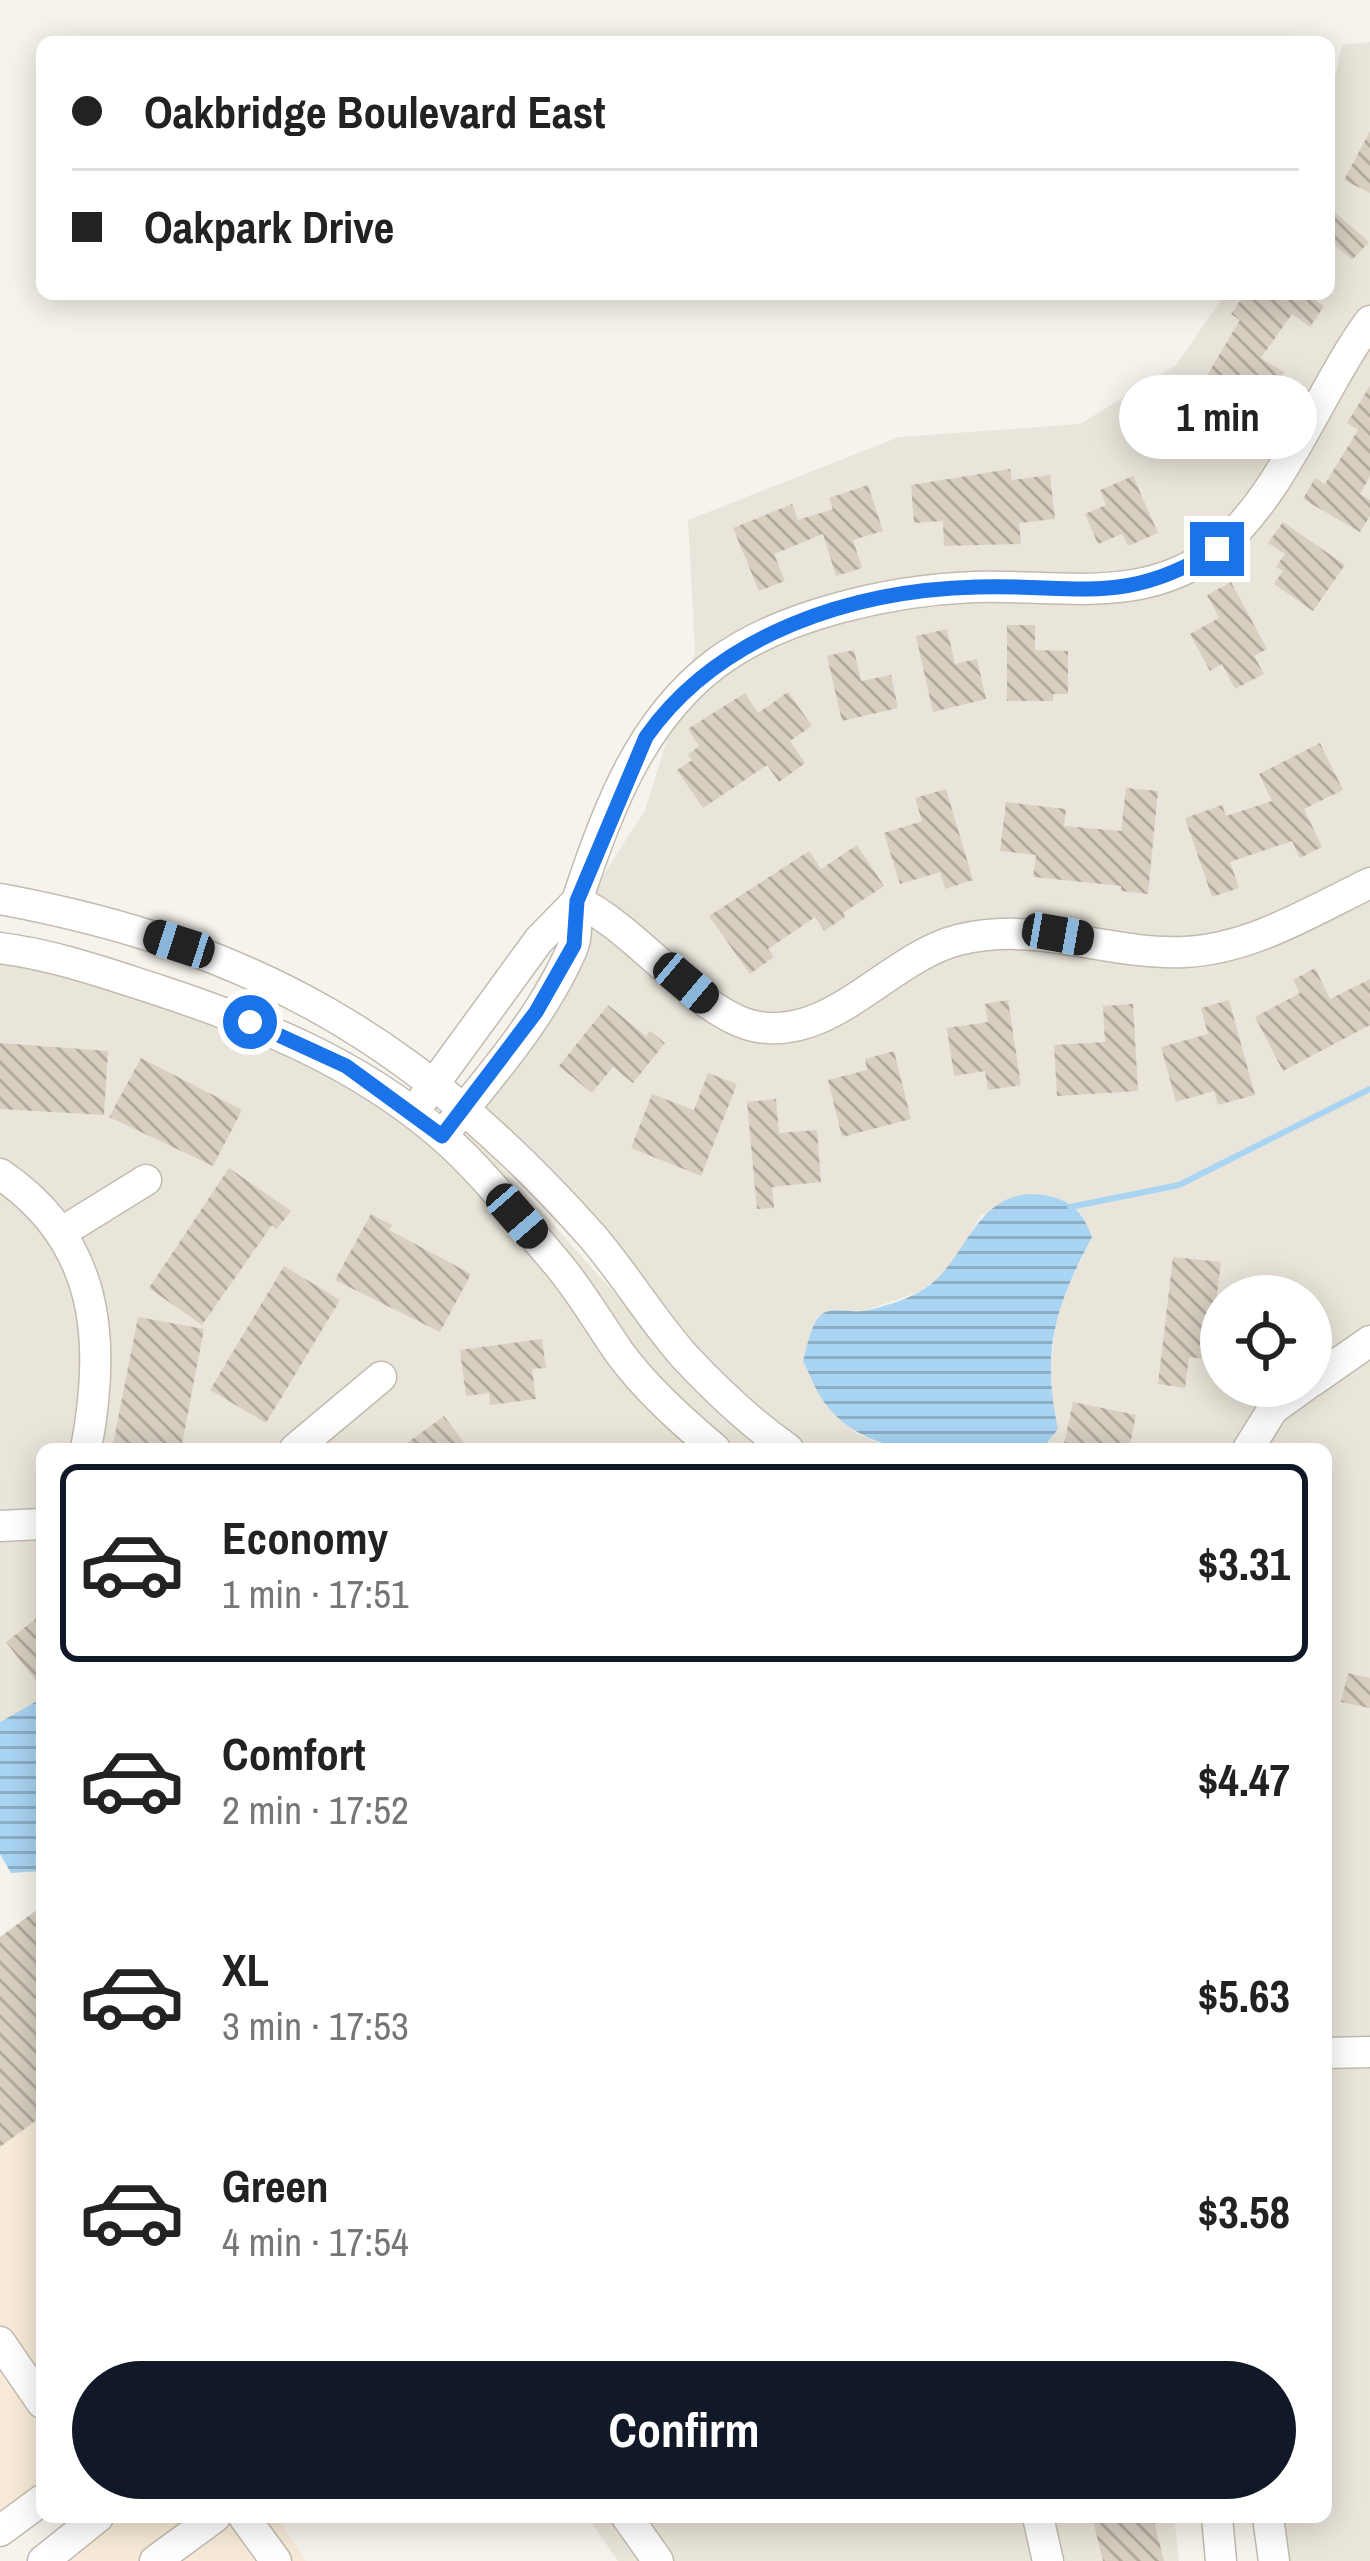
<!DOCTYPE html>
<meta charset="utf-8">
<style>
:root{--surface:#fff;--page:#f6f6f6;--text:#222;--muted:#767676;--line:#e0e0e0;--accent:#111827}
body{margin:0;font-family:"Archivo Narrow",sans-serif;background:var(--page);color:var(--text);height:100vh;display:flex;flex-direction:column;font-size:45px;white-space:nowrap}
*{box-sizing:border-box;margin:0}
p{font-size:39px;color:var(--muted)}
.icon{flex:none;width:66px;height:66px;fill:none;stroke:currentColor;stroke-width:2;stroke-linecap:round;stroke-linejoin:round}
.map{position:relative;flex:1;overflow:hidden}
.drawer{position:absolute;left:36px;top:1443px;width:1296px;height:1080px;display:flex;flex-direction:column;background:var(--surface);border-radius:18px;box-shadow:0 6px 30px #0003}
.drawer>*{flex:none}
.top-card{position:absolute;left:36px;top:36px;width:1299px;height:264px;border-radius:18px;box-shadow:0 6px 30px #0003;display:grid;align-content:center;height:264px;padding:0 36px;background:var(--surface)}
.tools{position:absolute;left:1200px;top:1275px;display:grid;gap:24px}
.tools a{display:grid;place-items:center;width:132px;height:132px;border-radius:50%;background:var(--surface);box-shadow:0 6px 30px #0003;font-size:60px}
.end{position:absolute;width:54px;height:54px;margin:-27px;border:15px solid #1a73e8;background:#fff;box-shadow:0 0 0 6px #fff}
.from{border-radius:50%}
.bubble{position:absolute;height:84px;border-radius:42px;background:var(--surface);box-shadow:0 6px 30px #0003;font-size:39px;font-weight:700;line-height:84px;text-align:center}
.car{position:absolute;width:36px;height:72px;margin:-36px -18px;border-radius:15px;box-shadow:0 0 9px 3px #0007;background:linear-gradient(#222 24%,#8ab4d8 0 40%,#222 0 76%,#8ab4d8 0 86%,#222 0)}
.top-card b{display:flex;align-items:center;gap:42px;height:114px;font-size:45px}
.top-card b+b{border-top:3px solid var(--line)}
.top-card i{width:30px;height:30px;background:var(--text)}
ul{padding:21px 0 0;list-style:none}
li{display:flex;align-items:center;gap:36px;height:198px;margin:0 24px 18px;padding:0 12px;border:6px solid transparent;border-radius:18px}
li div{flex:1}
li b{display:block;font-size:45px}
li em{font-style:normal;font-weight:700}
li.selected{border-color:var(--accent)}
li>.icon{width:108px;height:108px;stroke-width:1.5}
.button{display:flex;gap:24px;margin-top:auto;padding:24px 36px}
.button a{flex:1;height:138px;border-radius:72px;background:var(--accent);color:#fff;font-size:48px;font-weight:700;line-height:138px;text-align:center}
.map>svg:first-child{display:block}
</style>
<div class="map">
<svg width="1370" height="2561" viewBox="0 0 1370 2561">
<defs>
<pattern id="water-rules" width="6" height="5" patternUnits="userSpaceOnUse" patternTransform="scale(3)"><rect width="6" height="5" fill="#a9d4f2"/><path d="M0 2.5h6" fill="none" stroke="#8caec5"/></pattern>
<pattern id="building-back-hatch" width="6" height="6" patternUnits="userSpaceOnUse" patternTransform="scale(3)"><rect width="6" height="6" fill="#d8cfc1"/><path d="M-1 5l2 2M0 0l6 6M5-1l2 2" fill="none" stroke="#b1aa9e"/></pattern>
</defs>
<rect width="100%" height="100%" fill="#f6f3ec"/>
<path fill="#eae5da" d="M1370,42v1283l-59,41v-70h-90v90h62l-49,63h-192l15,-20 -8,-43 7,-73 36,-76 -110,-23 -33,56 -30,22 -56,19h-36l-24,50 22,42 32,31 37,15h-86l-75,-60 -252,-282 62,-132 -11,12 113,-177 50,-158 -7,-132 211,-83 181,-13 96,-59 49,-71h104v-188l13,-61z
M0,960l186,51 156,66 73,53 71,67 211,252h-655v255l-4,-3 -38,21z
M466,1127l201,225 101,97h-35l-54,-47 -221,-266z
M1370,1356v684l-44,1v-592h-64l14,-25z
M1370,2064v497h-84l-6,-44h46v-452z
M587,2517h587l5,44h-561z"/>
<path fill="#f7ead8" d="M0,1940l42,37v507l-42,31z
M117,2517h160l29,44h-240z"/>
<path fill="url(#water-rules)" d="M1028,1194c34,1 52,10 64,43 -37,71 -51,112 -34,192l-16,20c-72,0 -169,20 -218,-47 -9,-12 -14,-28 -21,-41 4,-13 7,-34 16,-44 9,-12 31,-4 44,-6 18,-3 46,-12 61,-22 43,-28 47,-89 104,-95z
M39,1700l3,4v167l-31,2 -11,-19v-132z"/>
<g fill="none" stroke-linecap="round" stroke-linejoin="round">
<path stroke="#a9d4f2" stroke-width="6" d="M1070,1207l109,-22 191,-96"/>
</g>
<path fill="url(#building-back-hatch)" d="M1370,131v62l-26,-13z
M1329,207l40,35 -17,18 -23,-20z
M1245,294h61l18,12 -14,21 -18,-13 -31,44 23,14 -14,23 -16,-10 -5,8 -10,-6 -10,19 -30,-17 41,-69 -9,-6z
M1370,386v90l-10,18 10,6v16l-10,16 -57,-33 12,-21 10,6 33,-54 -11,-7z
M1010,469l2,11 38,-5 5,44 -36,4 2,21 -77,2 -1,-25 -29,2 -3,-38z
M1133,476l25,57 -30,13 -6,-12 -24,10 -13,-30 21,-9 -6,-15z
M868,485l15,46 -30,9 9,28 -26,8 -13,-42 -49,20 11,27 -26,10 -26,-63 59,-24 6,16 35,-11 -4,-11z
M1283,522l62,43 -32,46 -39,-27 9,-13 -7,-4 9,-13 -17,-11z
M1231,582l36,67 -13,7 10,18 -29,15 -13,-25 -12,7 -20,-37 29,-16 -12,-23z
M1007,625h28v25l33,1v43h-15v7h-46z
M947,629l8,35 22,-5 9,40 -53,13 -17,-76z
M854,650l7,31 30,-6 7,33 -56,13 -15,-65z
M788,692l24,34 -22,15 15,22 -26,19 -12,-17 -64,43 -26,-38 15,-10 -4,-5 11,-9 -11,-17 57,-36 13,20z
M1320,743l23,47 -39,19 18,38 -22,11 -8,-17 -62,21 9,26 -27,9 -27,-79 37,-13 4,11 46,-15 -13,-27z
M1126,788l32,3 -10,103 -27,-3v-5l-88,-9 3,-22 -36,-4 6,-49 60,7 -2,17 57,5z
M946,789l27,91 -28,9 -5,-17 -40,12 -16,-51 38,-12 -7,-23z
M857,845l27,41 -41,27 2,4 -21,14 -9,-14 -47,32 6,8 -24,17 -41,-58 100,-65 12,18z
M1315,968l15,31 40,-20v46l-87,46 -28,-54 45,-24 -7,-13z
M1008,1000l13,85 -33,5 -3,-19 -31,5 -7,-48 41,-6 -3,-18z
M1229,1000l26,95 -37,10 -4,-14 -38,11 -15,-55 47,-13 -7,-26z
M1133,1004l5,87 -81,5 -3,-51 51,-3 -2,-36z
M608,1005l38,31 4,-5 15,12 -32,40 -20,-16 -21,26 -33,-27z
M0,1043l108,8 -4,64 -104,-6z
M894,1051l17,68 -69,18 -14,-57 39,-10 -2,-11z
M141,1058l101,52 -29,56 -104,-49z
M708,1073l29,11 -36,92 -70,-28 21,-54 42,16z
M776,1099l3,34 38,-3 4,52 -49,5 2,21 -17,1 -10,-107z
M229,1168l62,43 -14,18 -5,-4 -70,100 -53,-37z
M371,1214l21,11 -3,5 82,44 -31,58 -105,-52z
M1173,1257l48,5 -7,55 7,1v27h-4l-2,15 -26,-3 -4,31 -27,-4z
M284,1266l56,34 -74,123 -56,-33z
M138,1317l66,12 -23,120h-69z
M542,1339l4,29 -14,1 4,30 -46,6 -1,-12 -23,3 -6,-46z
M1073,1402l63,13 -7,34h-66z
M444,1416l25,33h-70z
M42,1614v75l-36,-47z
M1348,1673l22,5v30l-29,-6z
M42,1906v210l-42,31v-210z
M1092,2517h61l11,44h-61z"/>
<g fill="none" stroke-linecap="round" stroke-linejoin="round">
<g stroke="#c2bbae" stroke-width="33">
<path id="minor" d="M0,899c254,47 419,143 591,336 34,39 60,84 95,123 31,33 65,65 102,91
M577,901c59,27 121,113 177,125 77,17 134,-68 204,-86 78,-20 148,15 226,12 67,-3 126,-40 186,-69
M0,948c55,7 105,25 158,42 103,34 199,73 282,144 43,37 79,85 116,128 24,28 42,60 63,90 26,36 62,68 96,97
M423,1099l116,-159 38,-39
M442,1136c46,-57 101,-119 130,-187 7,-16 2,-37 7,-54 28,-85 62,-175 136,-231 66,-50 178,-74 259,-77 85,-3 173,20 245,-40 64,-53 101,-158 151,-226
M0,1174c99,67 107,165 86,275
M62,1232l84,-52
M1311,1382l59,-41
M295,1449l86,-72
M1248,1449l25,-40 32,-23
M0,1526l42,-2
M1326,2053l44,-1
M0,2342l42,61
M244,2517l32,44
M627,2517l31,44
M1038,2517l10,44
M1217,2517l4,44
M1268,2517l6,44
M0,2531l42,-31
M43,2561l55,-44
M155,2561l60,-44"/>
</g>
<use href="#minor" stroke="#fff" stroke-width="30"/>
</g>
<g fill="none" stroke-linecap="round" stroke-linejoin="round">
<path stroke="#1a73e8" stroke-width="15" d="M250,1022l96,44 96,70 94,-124 38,-67 3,-44 69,-164c73,-104 208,-147 331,-150 101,-3 147,20 240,-38"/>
</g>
</svg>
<div class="tools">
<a><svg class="icon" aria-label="locate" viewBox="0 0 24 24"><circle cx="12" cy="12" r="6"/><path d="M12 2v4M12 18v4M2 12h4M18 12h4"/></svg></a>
</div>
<i class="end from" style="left:250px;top:1022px"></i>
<i class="end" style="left:1217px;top:549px"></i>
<div class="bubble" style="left:1119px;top:375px;width:198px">1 min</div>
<i class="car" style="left:1058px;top:934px;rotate:100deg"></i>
<i class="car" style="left:179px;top:944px;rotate:288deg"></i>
<i class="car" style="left:686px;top:983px;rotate:130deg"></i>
<i class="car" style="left:517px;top:1216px;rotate:139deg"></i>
<div class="top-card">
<b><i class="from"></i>Oakbridge Boulevard East</b>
<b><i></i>Oakpark Drive</b>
</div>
<section class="drawer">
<ul>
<li class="selected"><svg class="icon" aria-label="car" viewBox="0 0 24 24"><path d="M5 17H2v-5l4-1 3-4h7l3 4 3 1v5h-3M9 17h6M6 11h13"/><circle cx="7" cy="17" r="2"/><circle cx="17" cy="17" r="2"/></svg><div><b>Economy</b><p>1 min · 17:51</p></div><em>$3.31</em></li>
<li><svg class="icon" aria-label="car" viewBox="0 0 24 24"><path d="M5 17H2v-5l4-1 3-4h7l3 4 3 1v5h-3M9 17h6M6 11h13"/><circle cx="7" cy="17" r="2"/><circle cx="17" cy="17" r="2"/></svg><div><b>Comfort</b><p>2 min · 17:52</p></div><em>$4.47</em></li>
<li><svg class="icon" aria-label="car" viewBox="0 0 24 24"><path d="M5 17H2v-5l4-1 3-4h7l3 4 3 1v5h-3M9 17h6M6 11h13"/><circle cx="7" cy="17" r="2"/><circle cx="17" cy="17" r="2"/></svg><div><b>XL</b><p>3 min · 17:53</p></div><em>$5.63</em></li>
<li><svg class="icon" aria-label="car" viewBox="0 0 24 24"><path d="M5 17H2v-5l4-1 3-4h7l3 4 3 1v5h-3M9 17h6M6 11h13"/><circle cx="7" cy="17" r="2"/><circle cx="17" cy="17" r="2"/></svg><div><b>Green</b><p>4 min · 17:54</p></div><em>$3.58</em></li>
</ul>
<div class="button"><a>Confirm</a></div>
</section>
</div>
